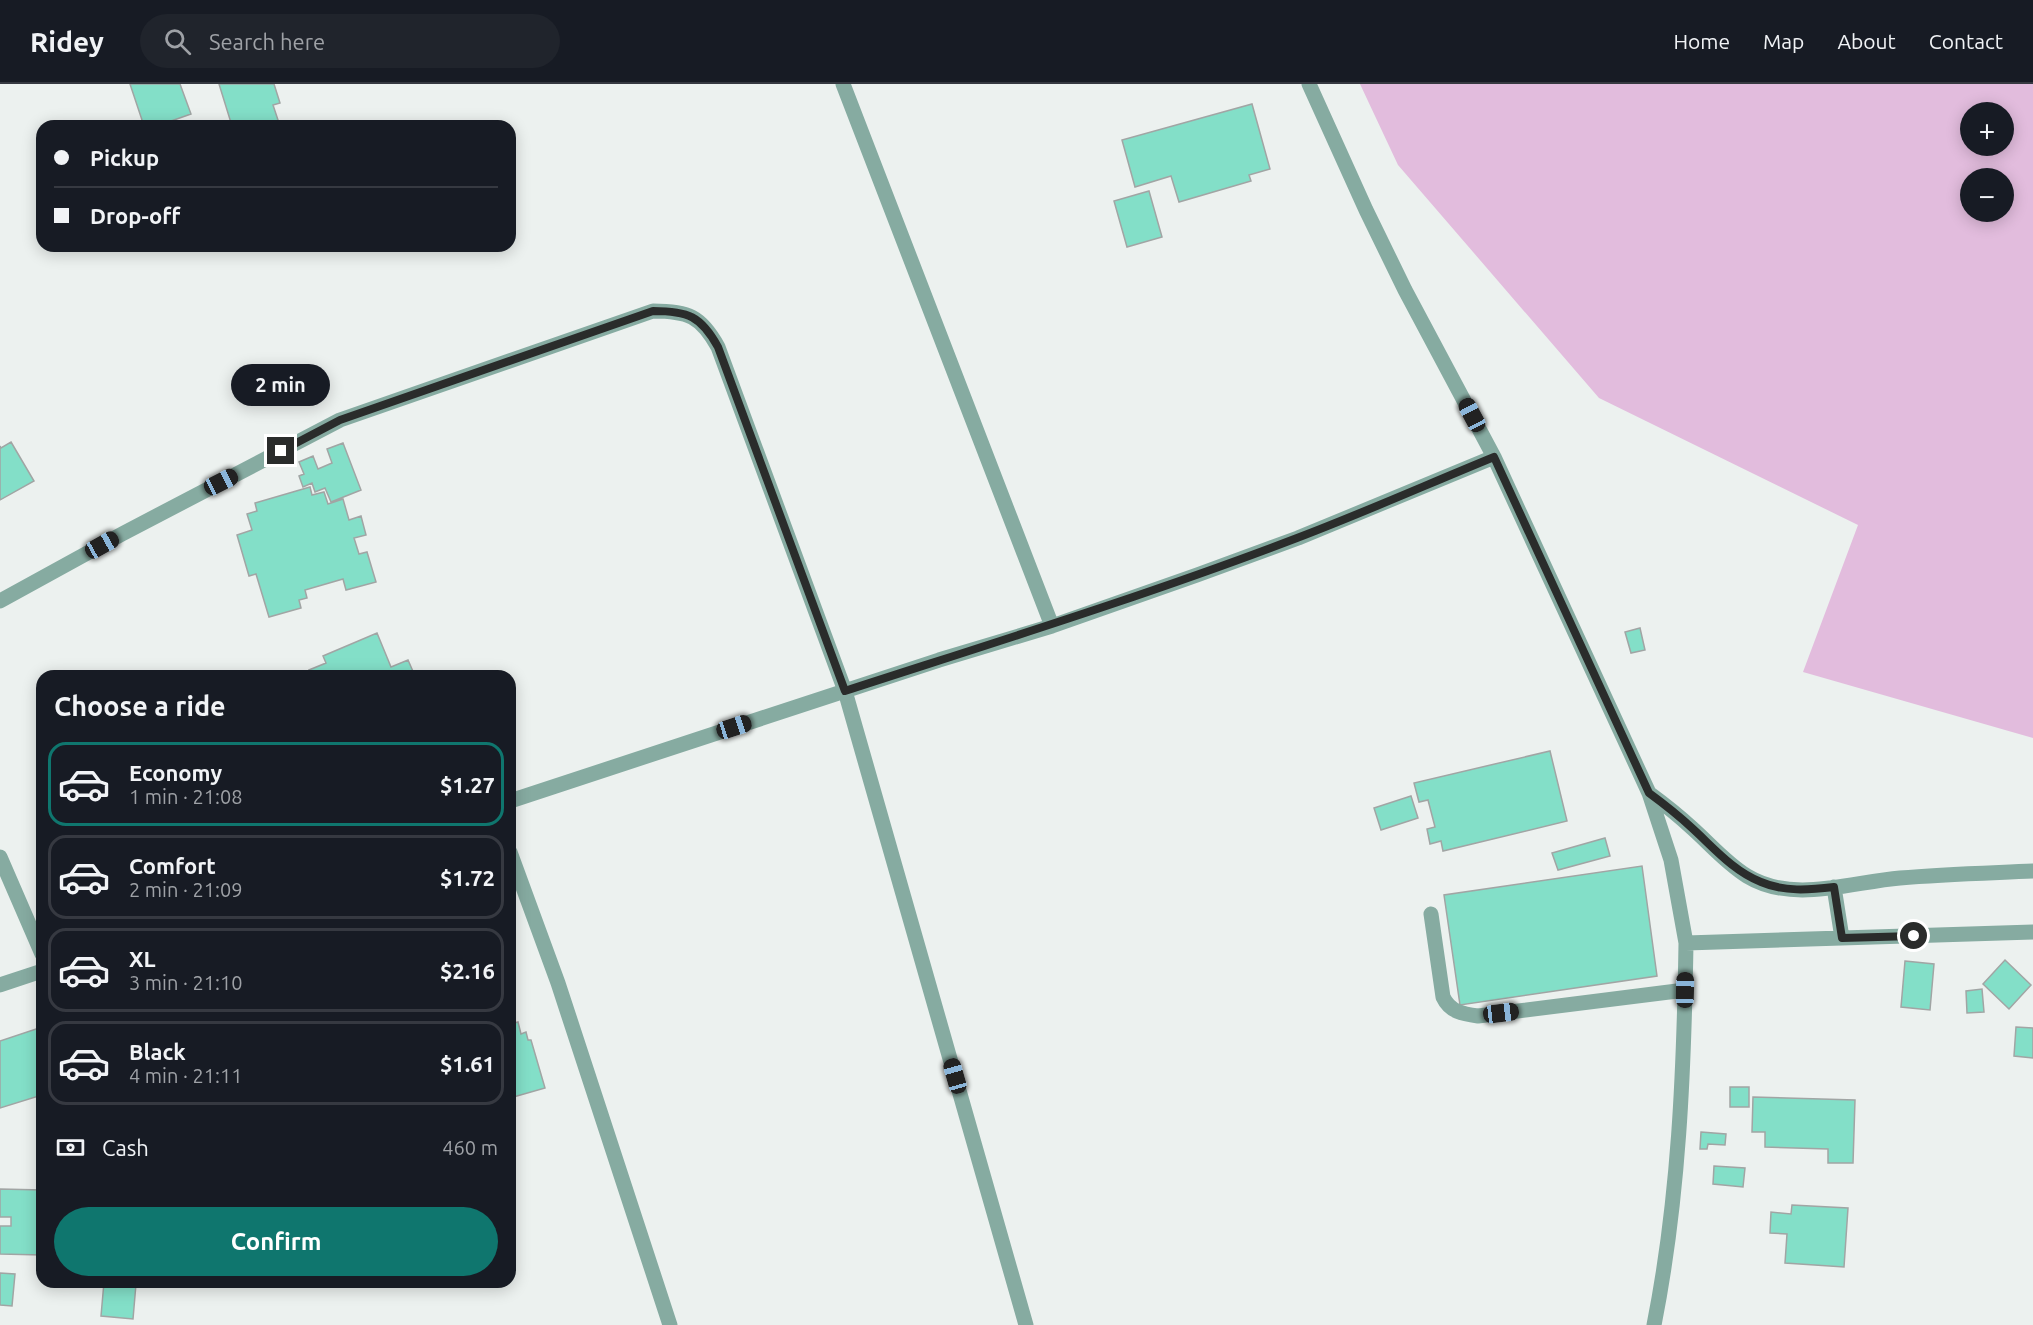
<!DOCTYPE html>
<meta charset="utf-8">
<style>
:root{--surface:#171b24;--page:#20242c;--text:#f1f3f6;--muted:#9ea1a6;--line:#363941;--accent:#0f766e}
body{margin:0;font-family:Ubuntu,sans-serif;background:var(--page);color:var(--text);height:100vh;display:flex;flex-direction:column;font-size:22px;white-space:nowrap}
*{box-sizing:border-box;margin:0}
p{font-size:20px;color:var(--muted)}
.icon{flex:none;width:33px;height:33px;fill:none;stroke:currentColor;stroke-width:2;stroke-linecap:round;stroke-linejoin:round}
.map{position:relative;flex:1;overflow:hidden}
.drawer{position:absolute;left:36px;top:586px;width:480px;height:618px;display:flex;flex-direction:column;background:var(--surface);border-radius:18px;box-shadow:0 3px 15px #0003}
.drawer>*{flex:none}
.hud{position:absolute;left:36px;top:36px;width:480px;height:132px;border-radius:18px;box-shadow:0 3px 15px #0003;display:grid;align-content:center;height:132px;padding:0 18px;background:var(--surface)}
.tools{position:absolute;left:1960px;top:18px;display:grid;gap:12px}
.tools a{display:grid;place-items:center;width:54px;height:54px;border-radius:50%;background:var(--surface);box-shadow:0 3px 15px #0003;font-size:30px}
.end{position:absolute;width:27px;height:27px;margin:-14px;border:8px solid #2a2c2b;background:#fff;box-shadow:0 0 0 3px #fff}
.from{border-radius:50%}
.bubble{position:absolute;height:42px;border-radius:21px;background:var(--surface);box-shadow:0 3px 15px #0003;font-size:20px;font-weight:600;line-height:42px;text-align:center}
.car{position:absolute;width:18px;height:36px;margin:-18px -9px;border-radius:8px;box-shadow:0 0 4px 2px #0007;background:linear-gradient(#222 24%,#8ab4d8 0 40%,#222 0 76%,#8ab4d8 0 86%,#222 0)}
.hud b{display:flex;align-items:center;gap:21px;height:57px;font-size:22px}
.hud b+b{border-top:2px solid var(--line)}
.hud i{width:15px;height:15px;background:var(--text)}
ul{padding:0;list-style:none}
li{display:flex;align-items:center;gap:18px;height:84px;margin:0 12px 9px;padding:0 6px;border:3px solid var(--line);border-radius:18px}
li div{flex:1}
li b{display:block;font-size:22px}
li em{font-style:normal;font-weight:600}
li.on{border-color:var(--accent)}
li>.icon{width:54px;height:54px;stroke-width:1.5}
h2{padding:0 18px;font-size:27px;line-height:72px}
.pay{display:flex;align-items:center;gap:15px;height:66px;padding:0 18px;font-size:22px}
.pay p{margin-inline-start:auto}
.button{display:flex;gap:12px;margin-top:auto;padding:12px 18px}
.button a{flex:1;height:69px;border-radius:36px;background:var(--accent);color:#fff;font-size:24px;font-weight:600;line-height:69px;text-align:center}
header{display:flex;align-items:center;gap:36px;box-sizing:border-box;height:84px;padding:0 30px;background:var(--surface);border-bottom:2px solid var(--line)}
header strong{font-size:28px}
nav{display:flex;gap:33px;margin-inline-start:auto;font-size:21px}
.search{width:420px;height:54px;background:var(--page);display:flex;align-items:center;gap:15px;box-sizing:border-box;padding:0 21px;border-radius:33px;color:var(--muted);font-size:22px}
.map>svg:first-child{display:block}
</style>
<header>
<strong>Ridey</strong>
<div class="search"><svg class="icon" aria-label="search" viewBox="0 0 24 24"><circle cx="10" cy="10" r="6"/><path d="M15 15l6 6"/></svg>Search here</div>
<nav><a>Home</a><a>Map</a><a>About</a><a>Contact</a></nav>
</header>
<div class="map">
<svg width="2033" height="1241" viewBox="0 0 2033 1241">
<rect width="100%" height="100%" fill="#ecf1ef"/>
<path fill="#e2bcdd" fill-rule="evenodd" d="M1360,0h673v654l-230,-66 55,-147 -259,-127 -201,-233zM1971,28h33v34h-33zM1971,94h33v34h-33z"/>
<path fill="#83dfc8" stroke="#a1a5a4" stroke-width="1.5" d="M130,0h50l11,30 -34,12h-13z
M219,0h55l6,19 -7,2 7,21h-48z
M1252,20l18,65 -21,6 2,6 -72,21 -8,-26 -36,11 -13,-47z
M1149,107l13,46 -35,10 -13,-46z
M11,358l23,39 -34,19v-54l1,2z
M343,359l18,47 -30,12 -6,-14 -10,4 -3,-9 -9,4 -4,-11 5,-2 -5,-12 14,-6 5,13 14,-6 -5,-14z
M310,403l2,8 12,-3 4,12 15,-5 6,21 12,-4 5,19 -12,3 5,16 8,-2 9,30 -30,8 -3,-11 -38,11 2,8 -8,2 2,8 -32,9 -13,-43 -7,2 -12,-41 15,-5 -5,-16 10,-3 -2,-8z
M1640,544l5,22 -14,3 -6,-21z
M377,549l14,34 17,-7 7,16h-103l-3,-6 17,-7 -3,-7z
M1550,667l17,70 -124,30 -2,-10 -11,3 -3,-15 8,-2 -7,-27 -9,2 -5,-19z
M1411,712l7,22 -37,12 -7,-22z
M1605,754l5,18 -52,14 -6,-17z
M1642,782l15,110 -197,29 -16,-110z
M2005,876l26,25 -22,24 -26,-25z
M1905,877l29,3 -4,46 -29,-3z
M1982,905l2,23 -17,1 -1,-22z
M518,938l3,12 5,-2 2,8h3l14,48 -35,10v-74z
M42,943v68l-42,13v-67z
M2016,943l17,1v30l-19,-2z
M1730,1003h19v20h-19z
M1753,1013l102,3 -2,63h-25v-14l-63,-2v-15h-13z
M1701,1048l25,2 -1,11 -17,-1 -1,5h-7z
M1714,1082l31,2 -2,19 -30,-3z
M0,1105l42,1v65l-42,-1v-28h11v-9h-11z
M1792,1121l56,3 -4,59 -59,-4 2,-29 -17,-1 1,-21 20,2z
M0,1189l15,1 -3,32 -12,-1z
M104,1198l32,2 -3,35 -32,-3z"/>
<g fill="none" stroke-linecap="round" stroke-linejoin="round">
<path stroke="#86aba1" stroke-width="15" d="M843,0l209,542
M1309,0l57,126 39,80 89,167 155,336 22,67 15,83
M0,517l122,-67 218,-114 313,-109c35,0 48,5 65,36l127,344 181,634
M1649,709c15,11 29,22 43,35 18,16 34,35 55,48 46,28 104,6 153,2 44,-4 89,-5 133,-7
M510,717l429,-141 113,-34 145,-51 101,-37 196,-81
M510,768l48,131 112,342
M0,773l42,97
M1834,803l8,51
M1431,830l12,83c7,15 20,17 35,19l207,-26
M0,901l42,-14
M1654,1241c25,-126 30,-254 32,-382l347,-11"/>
</g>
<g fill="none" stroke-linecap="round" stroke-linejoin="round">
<path stroke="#2a2c2b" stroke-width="8" d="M281,367l59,-31 313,-109c35,0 48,5 65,36l127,344c151,-49 303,-96 452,-153 66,-25 131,-54 197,-81l155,336c15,11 29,22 43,35 21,19 41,43 69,54 23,10 48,8 73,5l8,51 72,-2"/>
</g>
</svg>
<div class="tools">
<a>+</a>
<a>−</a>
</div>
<i class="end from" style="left:1914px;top:852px"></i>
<i class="end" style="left:281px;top:367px"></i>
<div class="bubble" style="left:231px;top:280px;width:99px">2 min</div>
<i class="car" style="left:1472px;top:331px;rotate:332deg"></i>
<i class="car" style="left:221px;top:398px;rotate:63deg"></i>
<i class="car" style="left:102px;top:461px;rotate:61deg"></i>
<i class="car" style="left:734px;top:643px;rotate:72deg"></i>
<i class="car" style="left:1685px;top:906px;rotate:1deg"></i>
<i class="car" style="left:1501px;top:929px;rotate:83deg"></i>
<i class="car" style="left:955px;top:992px;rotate:344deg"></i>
<div class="hud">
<b><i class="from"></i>Pickup</b>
<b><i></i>Drop-off</b>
</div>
<section class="drawer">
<h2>Choose a ride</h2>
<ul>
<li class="on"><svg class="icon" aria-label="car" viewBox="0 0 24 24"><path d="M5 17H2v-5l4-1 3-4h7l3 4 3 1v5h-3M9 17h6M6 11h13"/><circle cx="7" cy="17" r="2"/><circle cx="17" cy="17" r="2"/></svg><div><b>Economy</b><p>1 min · 21:08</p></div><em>$1.27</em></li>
<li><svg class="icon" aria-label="car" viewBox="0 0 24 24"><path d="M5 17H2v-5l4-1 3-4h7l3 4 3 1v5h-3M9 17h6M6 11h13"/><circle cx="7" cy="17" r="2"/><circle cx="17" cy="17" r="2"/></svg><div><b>Comfort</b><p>2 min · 21:09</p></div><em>$1.72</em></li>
<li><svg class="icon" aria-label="car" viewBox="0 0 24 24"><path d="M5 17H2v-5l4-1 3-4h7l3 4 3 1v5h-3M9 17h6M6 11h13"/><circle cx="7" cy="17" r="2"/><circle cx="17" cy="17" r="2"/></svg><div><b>XL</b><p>3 min · 21:10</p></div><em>$2.16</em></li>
<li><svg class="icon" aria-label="car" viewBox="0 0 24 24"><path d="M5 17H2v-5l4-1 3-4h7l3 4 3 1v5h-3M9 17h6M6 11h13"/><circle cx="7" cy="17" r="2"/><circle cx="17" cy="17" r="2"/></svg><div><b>Black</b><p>4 min · 21:11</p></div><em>$1.61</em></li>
</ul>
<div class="pay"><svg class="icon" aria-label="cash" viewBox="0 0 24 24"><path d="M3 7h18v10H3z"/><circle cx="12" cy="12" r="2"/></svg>Cash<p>460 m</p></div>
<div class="button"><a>Confirm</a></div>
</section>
</div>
